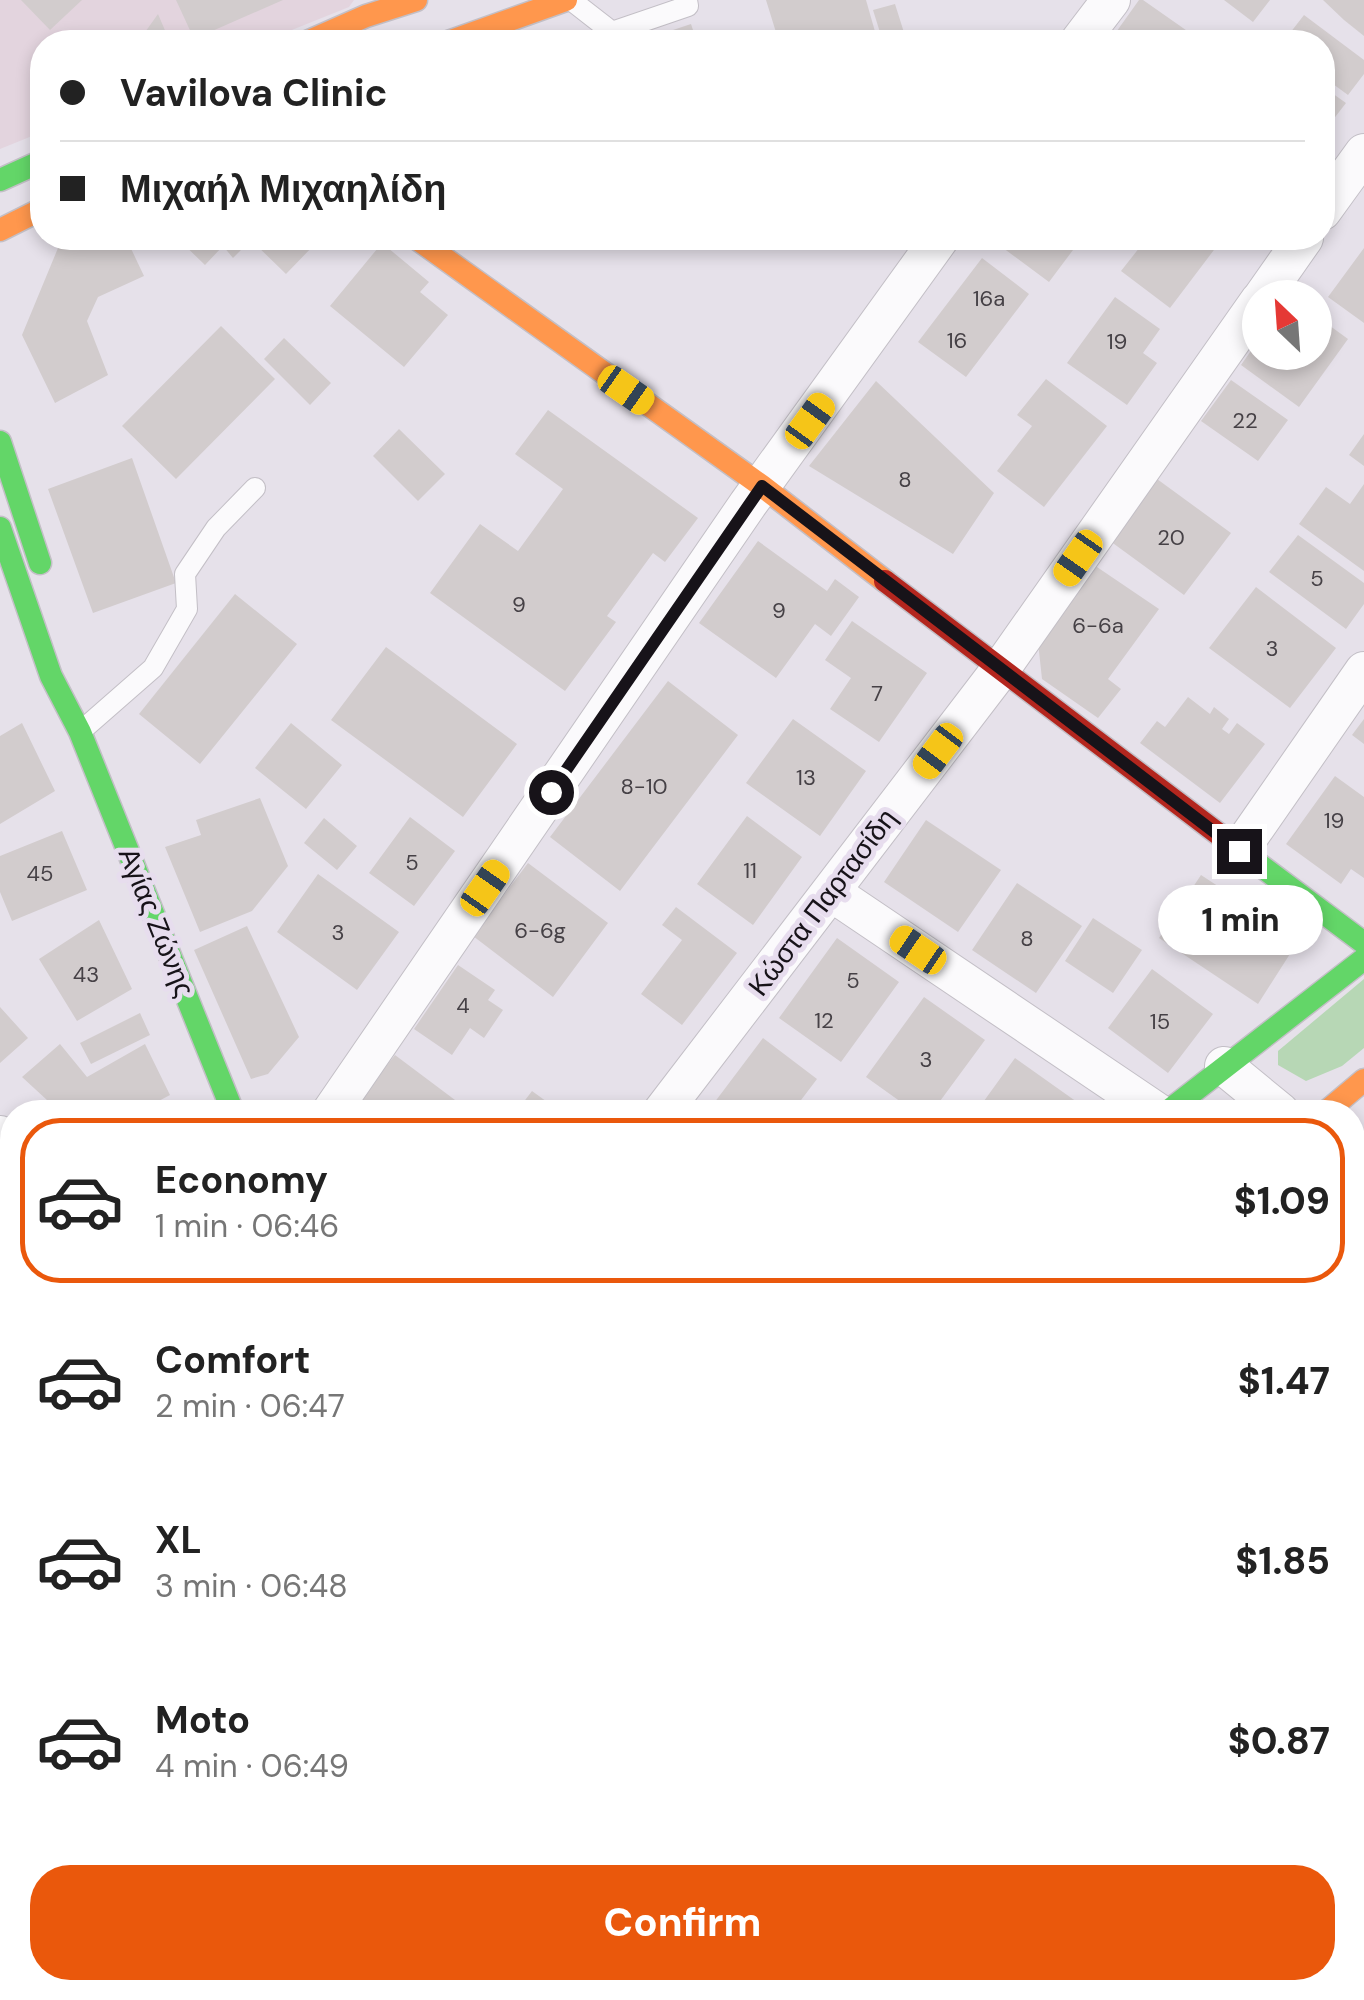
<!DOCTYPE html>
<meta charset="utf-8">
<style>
:root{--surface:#fff;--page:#f6f6f6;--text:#222;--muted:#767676;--line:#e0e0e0;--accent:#ea580c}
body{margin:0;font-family:"DM Sans",sans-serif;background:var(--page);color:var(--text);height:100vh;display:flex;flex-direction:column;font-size:38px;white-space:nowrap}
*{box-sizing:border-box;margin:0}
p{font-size:32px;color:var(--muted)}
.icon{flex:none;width:55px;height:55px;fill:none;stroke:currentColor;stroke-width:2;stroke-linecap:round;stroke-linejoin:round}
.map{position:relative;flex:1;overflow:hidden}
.panel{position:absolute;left:0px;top:1100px;width:1365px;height:900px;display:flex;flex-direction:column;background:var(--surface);border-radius:40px 40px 0 0;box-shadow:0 5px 15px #0003}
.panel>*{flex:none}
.banner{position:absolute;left:30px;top:30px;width:1305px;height:220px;border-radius:40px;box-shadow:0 5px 15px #0003;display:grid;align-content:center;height:220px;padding:0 30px;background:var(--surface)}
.needle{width:65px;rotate:335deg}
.tools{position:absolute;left:1242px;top:280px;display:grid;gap:20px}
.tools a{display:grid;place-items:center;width:90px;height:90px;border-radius:50%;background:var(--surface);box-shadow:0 5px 15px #0003;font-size:50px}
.end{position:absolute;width:45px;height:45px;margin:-22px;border:12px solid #171319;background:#fff;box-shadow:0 0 0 5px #fff}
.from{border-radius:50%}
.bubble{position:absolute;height:70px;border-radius:35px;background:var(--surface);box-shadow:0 5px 15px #0003;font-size:32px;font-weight:800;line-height:70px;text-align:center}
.car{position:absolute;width:30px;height:60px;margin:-30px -15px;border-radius:12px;box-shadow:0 0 8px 2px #0007;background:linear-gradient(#f5c518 24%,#345 0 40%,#f5c518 0 76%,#345 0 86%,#f5c518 0)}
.banner b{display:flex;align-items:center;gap:35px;height:95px;font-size:38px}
.banner b+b{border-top:2px solid var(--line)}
.banner i{width:25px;height:25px;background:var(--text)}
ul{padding:18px 0 0;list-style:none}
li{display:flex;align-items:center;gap:30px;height:165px;margin:0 20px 15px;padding:0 10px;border:5px solid transparent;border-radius:40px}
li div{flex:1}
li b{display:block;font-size:38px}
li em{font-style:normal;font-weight:800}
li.current{border-color:var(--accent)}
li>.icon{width:90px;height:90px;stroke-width:1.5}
.primary-button{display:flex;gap:20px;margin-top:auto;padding:20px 30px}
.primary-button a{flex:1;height:115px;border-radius:40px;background:var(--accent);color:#fff;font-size:40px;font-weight:800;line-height:115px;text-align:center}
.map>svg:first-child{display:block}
</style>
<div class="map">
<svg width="1364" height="2000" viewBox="0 0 1364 2000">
<rect width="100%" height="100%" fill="#e6e1ea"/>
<path fill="#e3d4de" d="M0,0h354l-5,7 -87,35h-220v90l-42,17z"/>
<path fill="#b7d7b5" d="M1364,979v69l-22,18 -36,15 -28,-16v-14z"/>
<path fill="#d2cccd" d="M21,0h61l-32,30z
M176,0h107l-89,39z
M766,0h100l12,42h-99z
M1139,0h4l60,42h-94z
M1224,0h46l-17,22z
M1323,0h41v36l-20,-16z
M895,4l12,38h-24l-10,-32z
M158,14l12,28h-32z
M1304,15l60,45v14l-16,21 -26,-19v-34h-39z
M691,24l6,18h-60z
M1322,86l24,17 -24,31z
M82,238h44l18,38 -46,21 -11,24 21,54 -53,28 -33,-68 36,-87z
M177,238h134l5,5 -30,31 -35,-34 -18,18 -10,-12 -18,19z
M1005,238h77l-33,44 -50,-37z
M1147,238h76l-53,70 -49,-37z
M382,243l47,39 -9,10 28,23 -44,52 -74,-61z
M1364,248v75l-36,-26z
M982,258l47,36 -63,83 -48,-35z
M1115,297l45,32 -17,24 14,10 -30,42 -60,-42z
M1315,315l33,24 -49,68 -58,-42 19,-27v14h55z
M221,326l54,53 -99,100 -54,-53z
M284,338l47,45 -21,22 -46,-46z
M1046,379l61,47 -63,81 -47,-36 35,-45 -15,-11z
M1231,380l57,40 -30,41 -57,-40z
M876,381l118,112 -41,61 -144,-88z
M548,410l150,108 -33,44 -12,-9 -46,63 9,6 -51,69 -135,-98 50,-69 38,27 45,-62 -48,-35z
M399,429l46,45 -27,27 -45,-45z
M1364,434v32l-15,-11z
M132,458l44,125 -83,30 -45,-124z
M1157,479l74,54 -47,62 -74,-54z
M1364,484v87l-65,-47 27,-37 24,17z
M1298,535l66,48v21l-18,25 -77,-57z
M758,541l69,50 8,-12 24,18 -28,39 -16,-12 -39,54 -77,-55z
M1094,565l65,44 -51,70 13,10 -23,29 -56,-39 -4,-37z
M1256,587l80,61 -46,60 -81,-60z
M235,594l62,50 -97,120 -61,-50z
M852,621l75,52 -48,69 -49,-33 21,-31 -26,-18z
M386,647l131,97 -54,73 -132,-97z
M668,681l70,54 -118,156 -70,-54z
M1188,697l22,17 4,-7 15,12 -7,10 7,5 8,-11 28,21 -45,59 -80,-60 17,-22 8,6z
M793,719l73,52 -46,65 -74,-53z
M1364,719v25l-12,-9z
M22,723l33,68 -55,33v-88z
M291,723l51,42 -36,44 -51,-41z
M1335,776l29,21v81l-13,-9 -10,15 -55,-40z
M260,798l28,68 -36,45 -52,21 -35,-85 36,-12 -5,-15z
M747,816l55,41 -49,68 -56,-41z
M410,817l45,34 -41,55 -45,-33z
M324,818l33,28 -20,24 -33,-27z
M926,820l75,50 -43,62 -74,-50z
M62,831l25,59 -75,31 -12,-29v-36z
M528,863l80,60 -55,74 -80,-61z
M318,874l81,58 -42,58 -80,-58z
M1201,875l61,40 -3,16 15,2 21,13 -37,58 -99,-66z
M1017,883l65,43 -46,67 -64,-43z
M676,907l61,46 -55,72 -41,-31 41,-54 -20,-15z
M1093,918l49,32 -29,43 -48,-32z
M99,920l33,69 -55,32 -38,-62z
M247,926l52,111 -31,37 -17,5 -57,-129z
M837,938l62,44 -58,80 -62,-44z
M458,965l37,25 -7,10 15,10 -19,28 -14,-10 -18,27 -38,-26z
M1152,969l61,45 -45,59 -60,-45z
M924,997l61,43 -53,72h-17l-49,-35z
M0,1007l28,31 -28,25z
M140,1013l10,22 -59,29 -11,-21z
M763,1038l54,41 -25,33h-82l-2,-1z
M60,1044l27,33 58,-33 25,51 -32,17h-78l-38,-35z
M395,1055l76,57h-115l-4,-3z
M1015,1058l69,49 -5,5h-103z
M532,1091l29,21h-45z
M0,1213l12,18v67l-12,9z
M1352,1232l12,8v15l-12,15z
M1364,1312v46l-12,-10v-23z
M12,1421v30l-12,-15v-5z
M1352,1430l12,10 -12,13z
M1352,1607l12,10v78l-12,13z
M1364,1792v33l-12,-9v-9z
M1352,1854l12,9v17l-12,15z
M12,1948v40h35l8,12h-55v-43z
M192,1988h5l9,12h-32z
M494,1988h58l5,8 -7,4h-49z
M677,1988h61l6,12h-61z
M768,1988h79l13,12h-78z
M951,1988h58l10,12h-83z
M1055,1988h37l-14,12h-12z
M1218,1988h80l-9,12h-54z"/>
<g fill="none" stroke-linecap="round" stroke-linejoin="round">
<g stroke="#c3bfc6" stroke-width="22">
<path id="lane" d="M571,0l41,32 76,-26 -1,-6
M81,731l72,-63 34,-59 -2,-35 31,-46 39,-40
M591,2000l25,-12"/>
</g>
<g stroke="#c3bfc6" stroke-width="40">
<path id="street" d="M1079,42l32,-42
M1322,211l42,-58
M1262,298l42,-60
M1239,851l125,-180
M831,892l326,220
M1224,1066l56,46
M331,1112l417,-608 192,-266
M662,1112l338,-442 260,-370
M0,1135l12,13
M1352,1172l12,9
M0,1404l12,-9
M1352,1510l12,-12
M0,1880l12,16
M1352,1959l12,-16
M116,2000l19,-12
M901,2000l12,-12
M1324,2000l8,-12"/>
</g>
<g stroke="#c3bfc6" stroke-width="25">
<path id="fast" d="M0,180l42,-19
M0,442l40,121
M0,528l51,148 29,56 153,380
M1229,842l135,101
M1167,1112l197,-153"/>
</g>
<g stroke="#c3bfc6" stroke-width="25">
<path id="slow" d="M307,42l59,-26 50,-16
M448,42l118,-42
M0,230l42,-21
M416,238l346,248 123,95
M1326,1112l38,-32
M627,1988l7,12"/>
</g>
<g stroke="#c3bfc6" stroke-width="25">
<path id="jam" d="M885,581l344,261"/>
</g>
<use href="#lane" stroke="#fbfafc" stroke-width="20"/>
<use href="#street" stroke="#fbfafc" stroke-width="38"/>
<use href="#fast" stroke="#63d668" stroke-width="22"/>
<use href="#slow" stroke="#ff974d" stroke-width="22"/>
<use href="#jam" stroke="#b3261e" stroke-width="22"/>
</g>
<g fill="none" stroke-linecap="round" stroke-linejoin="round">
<path stroke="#171319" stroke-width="12" d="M551,792l211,-306 477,365"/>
</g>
<g text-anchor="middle" stroke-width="10" stroke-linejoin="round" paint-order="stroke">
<g font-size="22" fill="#464146">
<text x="989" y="306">16a</text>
<text x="957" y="348">16</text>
<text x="1117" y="349">19</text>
<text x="1245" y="428">22</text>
<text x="905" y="487">8</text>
<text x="1171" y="545">20</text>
<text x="1317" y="586">5</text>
<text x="519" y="612">9</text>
<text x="779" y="618">9</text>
<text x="1098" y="633">6-6a</text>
<text x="1272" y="656">3</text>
<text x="877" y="701">7</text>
<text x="806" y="785">13</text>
<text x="644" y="794">8-10</text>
<text x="1334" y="828">19</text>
<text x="412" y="870">5</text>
<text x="750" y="878">11</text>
<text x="40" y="881">45</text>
<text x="540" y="938">6-6g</text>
<text x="338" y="940">3</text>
<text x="1027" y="946">8</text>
<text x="86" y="982">43</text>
<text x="853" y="988">5</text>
<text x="463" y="1013">4</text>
<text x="824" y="1028">12</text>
<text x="1160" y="1029">15</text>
<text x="926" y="1067">3</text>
</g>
<g font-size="28" fill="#171319" stroke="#e7ddee">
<text transform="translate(822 902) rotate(-53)" y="10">Κώστα Παρτασίδη</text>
<text transform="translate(157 922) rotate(68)" y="10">Αγίας Ζώνης</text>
</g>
</g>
</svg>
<div class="tools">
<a><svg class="needle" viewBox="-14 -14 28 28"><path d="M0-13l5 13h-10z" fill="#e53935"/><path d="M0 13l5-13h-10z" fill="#767676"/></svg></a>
</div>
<i class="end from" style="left:551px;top:792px"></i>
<i class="end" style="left:1239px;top:851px"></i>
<div class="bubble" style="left:1158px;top:885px;width:165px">1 min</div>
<i class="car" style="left:626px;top:390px;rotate:125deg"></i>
<i class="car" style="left:810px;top:421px;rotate:36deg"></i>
<i class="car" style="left:1078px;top:558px;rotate:215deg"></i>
<i class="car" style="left:938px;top:751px;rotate:217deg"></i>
<i class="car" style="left:485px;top:888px;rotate:35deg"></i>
<i class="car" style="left:918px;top:950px;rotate:304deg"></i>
<div class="banner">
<b><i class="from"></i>Vavilova Clinic</b>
<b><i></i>Μιχαήλ Μιχαηλίδη</b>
</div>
<section class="panel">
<ul>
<li class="current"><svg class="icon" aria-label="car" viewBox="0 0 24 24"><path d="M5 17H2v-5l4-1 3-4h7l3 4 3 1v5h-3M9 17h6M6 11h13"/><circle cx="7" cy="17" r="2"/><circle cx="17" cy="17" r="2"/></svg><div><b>Economy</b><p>1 min · 06:46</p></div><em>$1.09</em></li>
<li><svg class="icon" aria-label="car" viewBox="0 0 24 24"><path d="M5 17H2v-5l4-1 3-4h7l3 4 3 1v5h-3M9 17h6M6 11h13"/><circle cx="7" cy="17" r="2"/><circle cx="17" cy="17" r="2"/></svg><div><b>Comfort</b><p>2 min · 06:47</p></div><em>$1.47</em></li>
<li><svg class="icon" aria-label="car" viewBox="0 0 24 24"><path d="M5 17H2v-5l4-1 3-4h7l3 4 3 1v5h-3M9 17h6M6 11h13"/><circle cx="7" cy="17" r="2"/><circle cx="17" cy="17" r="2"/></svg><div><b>XL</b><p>3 min · 06:48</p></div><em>$1.85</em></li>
<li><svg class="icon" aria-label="car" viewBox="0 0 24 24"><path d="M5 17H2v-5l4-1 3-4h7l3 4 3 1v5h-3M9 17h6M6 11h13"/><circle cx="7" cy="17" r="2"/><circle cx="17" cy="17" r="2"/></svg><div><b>Moto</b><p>4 min · 06:49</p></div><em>$0.87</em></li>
</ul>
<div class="primary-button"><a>Confirm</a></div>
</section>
</div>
